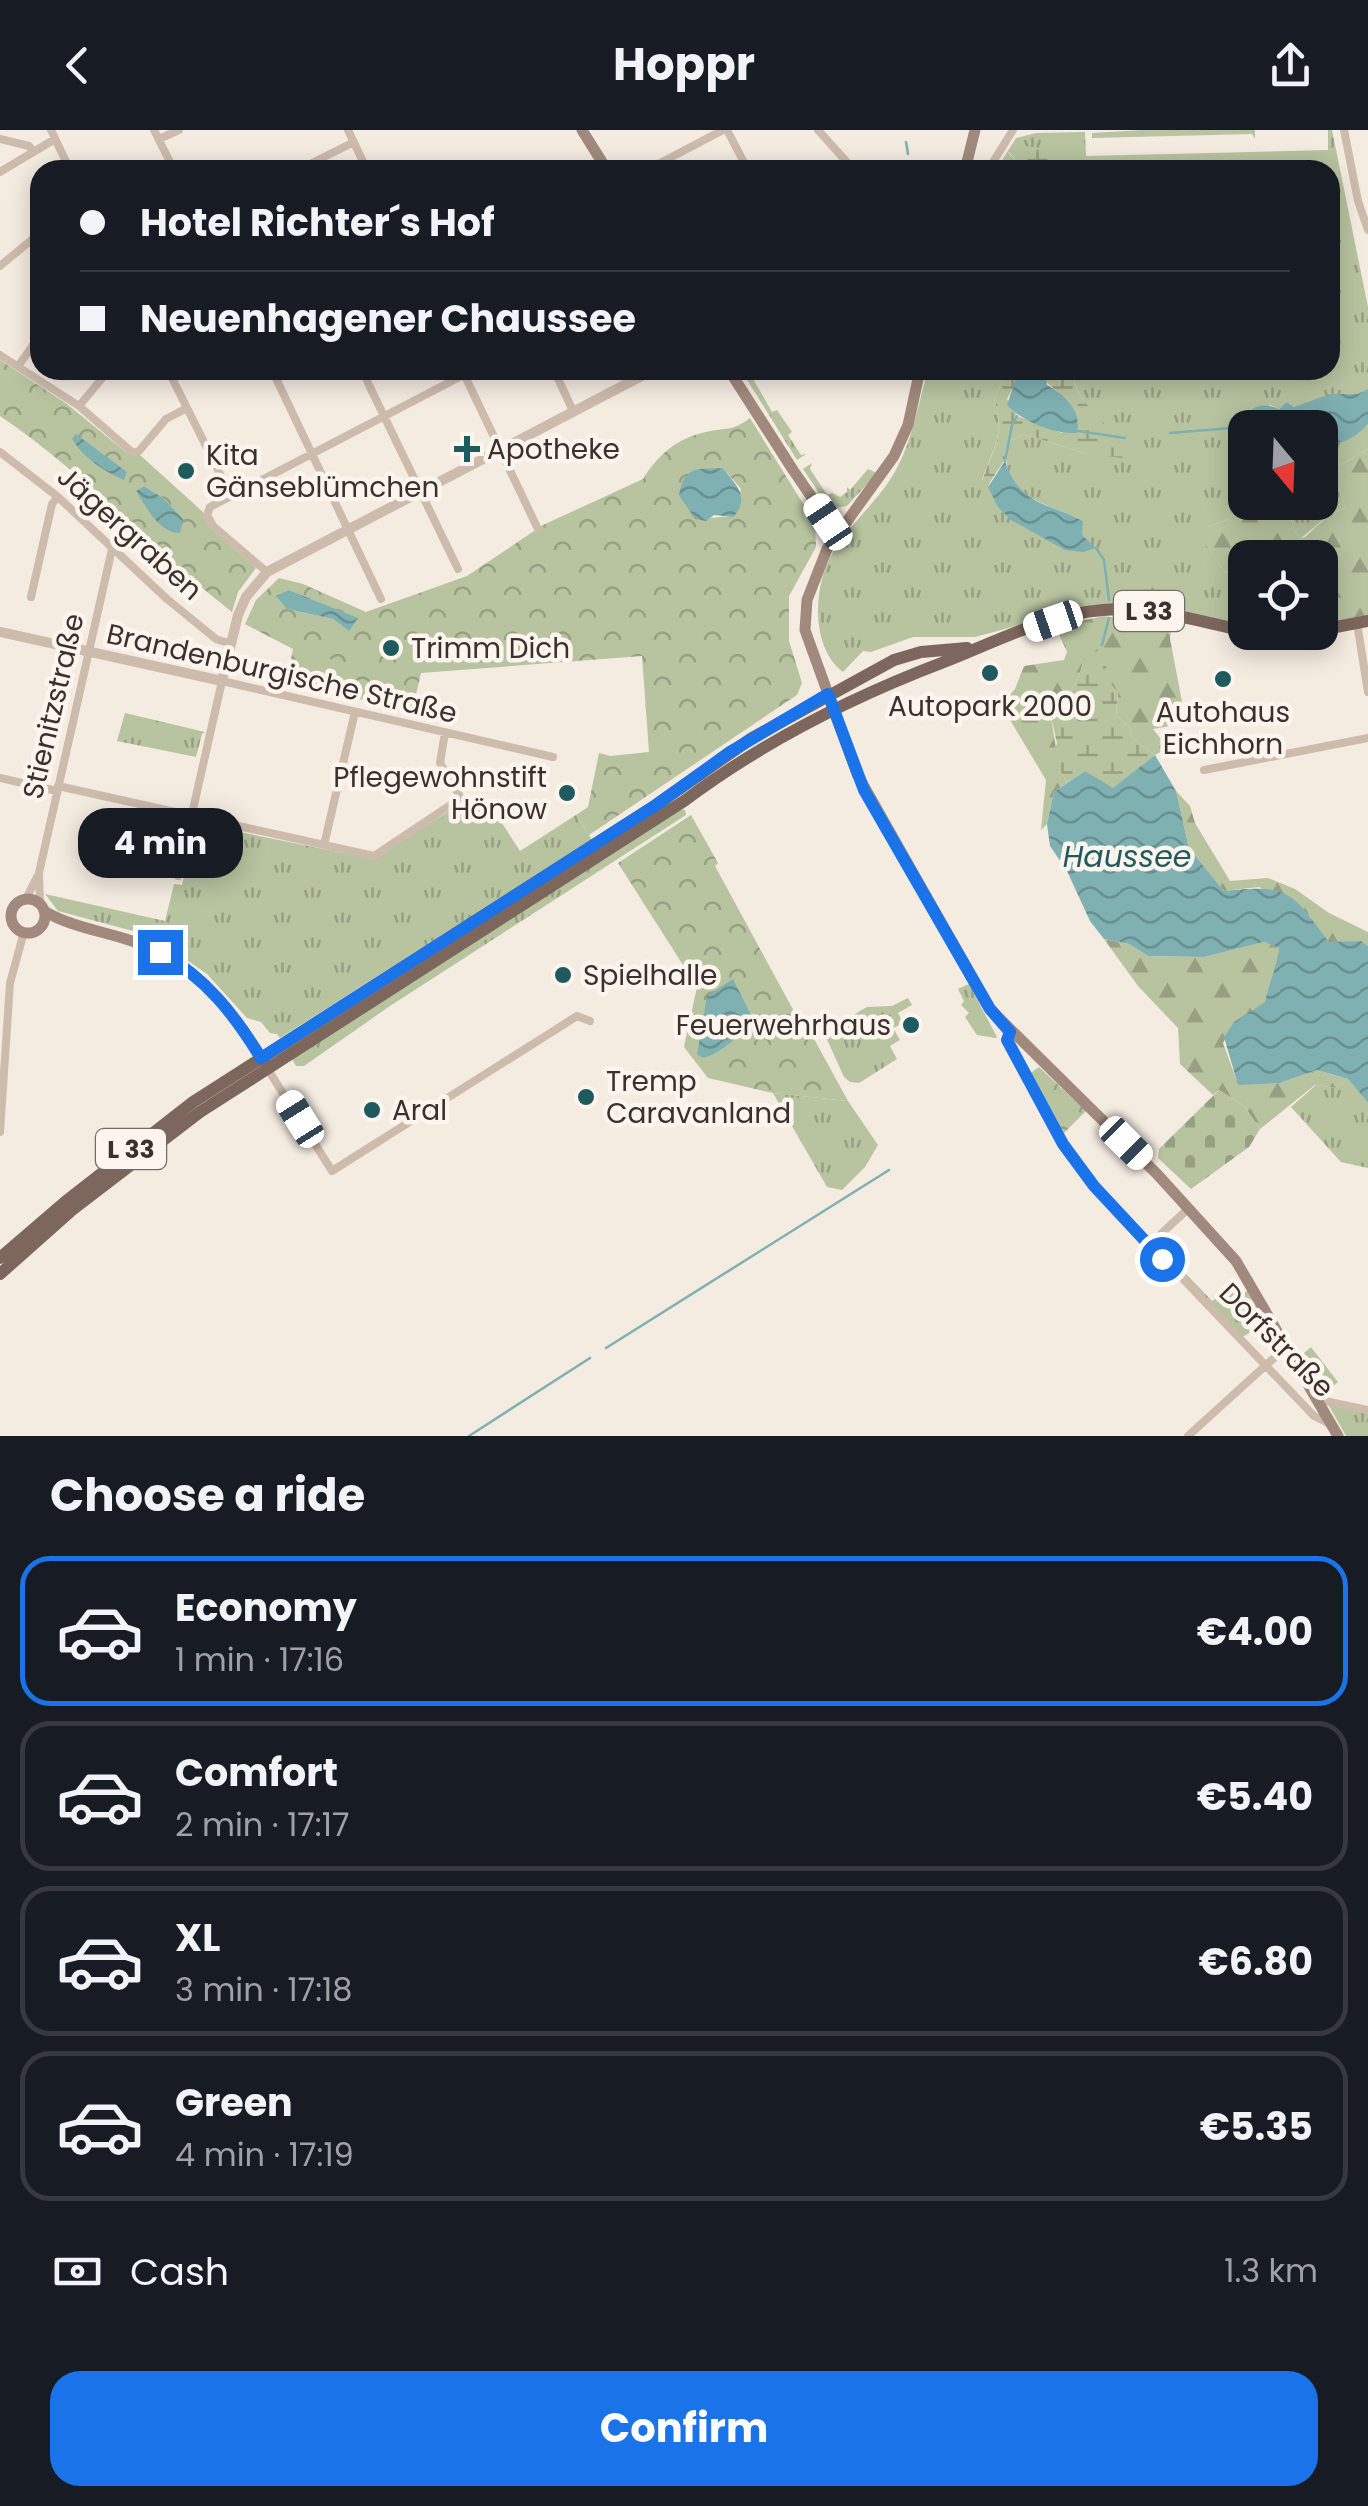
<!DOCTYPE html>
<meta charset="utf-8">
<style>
:root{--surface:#171b24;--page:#242831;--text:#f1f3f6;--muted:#9ea1a6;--line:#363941;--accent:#1a73e8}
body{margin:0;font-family:Poppins,sans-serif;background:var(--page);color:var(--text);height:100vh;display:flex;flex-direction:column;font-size:38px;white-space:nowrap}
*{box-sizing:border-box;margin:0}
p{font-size:32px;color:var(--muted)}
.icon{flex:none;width:55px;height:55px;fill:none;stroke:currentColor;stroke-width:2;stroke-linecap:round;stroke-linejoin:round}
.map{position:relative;height:1306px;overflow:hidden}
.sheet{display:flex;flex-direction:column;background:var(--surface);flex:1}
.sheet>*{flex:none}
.banner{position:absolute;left:30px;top:30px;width:1310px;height:220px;border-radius:30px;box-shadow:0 5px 25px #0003;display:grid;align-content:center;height:220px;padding:0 50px;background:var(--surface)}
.needle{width:65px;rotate:161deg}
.tools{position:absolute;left:1228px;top:280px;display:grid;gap:20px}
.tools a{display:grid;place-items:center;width:110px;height:110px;border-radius:20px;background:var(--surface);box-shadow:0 5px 25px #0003;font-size:50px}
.end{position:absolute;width:45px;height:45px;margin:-22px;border:12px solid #1a73e8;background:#fff;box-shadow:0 0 0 5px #fff}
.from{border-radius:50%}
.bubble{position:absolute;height:70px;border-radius:30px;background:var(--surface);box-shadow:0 5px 25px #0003;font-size:32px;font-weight:700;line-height:70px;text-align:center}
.car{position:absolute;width:30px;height:60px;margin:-30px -15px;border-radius:12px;box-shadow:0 0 8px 2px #0007;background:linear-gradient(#fff 24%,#345 0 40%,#fff 0 76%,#345 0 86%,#fff 0)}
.banner b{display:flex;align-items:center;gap:35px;height:95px;font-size:38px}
.banner b+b{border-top:2px solid var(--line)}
.banner i{width:25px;height:25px;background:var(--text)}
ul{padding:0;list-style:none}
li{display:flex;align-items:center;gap:30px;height:150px;margin:0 20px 15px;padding:0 30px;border:5px solid var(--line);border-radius:30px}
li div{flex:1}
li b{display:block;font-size:38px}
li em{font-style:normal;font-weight:700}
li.selected{border-color:var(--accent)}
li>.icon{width:90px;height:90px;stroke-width:1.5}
h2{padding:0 50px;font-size:45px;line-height:120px}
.pay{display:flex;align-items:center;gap:25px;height:110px;padding:0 50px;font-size:38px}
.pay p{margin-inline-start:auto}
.button{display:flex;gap:20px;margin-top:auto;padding:20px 50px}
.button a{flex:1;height:115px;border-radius:30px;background:var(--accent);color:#fff;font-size:40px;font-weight:700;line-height:115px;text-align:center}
header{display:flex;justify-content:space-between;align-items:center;height:130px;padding:0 50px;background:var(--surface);font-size:45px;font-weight:700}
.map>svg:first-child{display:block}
</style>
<header><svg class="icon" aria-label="back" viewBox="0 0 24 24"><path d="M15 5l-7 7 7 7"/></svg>Hoppr<svg class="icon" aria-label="share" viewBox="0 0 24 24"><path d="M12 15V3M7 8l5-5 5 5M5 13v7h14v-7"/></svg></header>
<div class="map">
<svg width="1368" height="1306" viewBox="0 0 1368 1306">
<defs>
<pattern id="grass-tufts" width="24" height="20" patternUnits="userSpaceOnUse" patternTransform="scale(2.5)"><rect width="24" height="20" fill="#b8c4a0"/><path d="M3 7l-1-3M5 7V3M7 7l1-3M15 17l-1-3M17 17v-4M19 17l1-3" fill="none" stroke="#97a083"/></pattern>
<pattern id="forest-firs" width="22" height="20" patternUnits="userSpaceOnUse" patternTransform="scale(2.5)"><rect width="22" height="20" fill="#b8c4a0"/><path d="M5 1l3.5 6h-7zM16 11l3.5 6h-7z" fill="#97a083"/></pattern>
<pattern id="wetland-marsh" width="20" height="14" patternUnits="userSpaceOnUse" patternTransform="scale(2.5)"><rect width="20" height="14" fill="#b8c4a0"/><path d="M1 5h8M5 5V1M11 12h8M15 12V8" fill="none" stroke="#97a083"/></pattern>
<pattern id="cemetery-stones" width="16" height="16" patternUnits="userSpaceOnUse" patternTransform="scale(2.5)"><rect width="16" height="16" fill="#b8c4a0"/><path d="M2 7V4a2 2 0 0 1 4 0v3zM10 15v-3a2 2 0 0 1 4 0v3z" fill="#97a083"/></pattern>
<pattern id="park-crowns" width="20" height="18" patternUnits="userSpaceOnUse" patternTransform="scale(2.5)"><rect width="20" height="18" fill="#b8c4a0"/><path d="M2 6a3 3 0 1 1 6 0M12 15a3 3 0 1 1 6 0" fill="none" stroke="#97a083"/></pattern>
<pattern id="water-waves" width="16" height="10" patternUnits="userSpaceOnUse" patternTransform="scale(2.5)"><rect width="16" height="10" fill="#7fb0b2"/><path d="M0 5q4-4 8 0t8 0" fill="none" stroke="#699091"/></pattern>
</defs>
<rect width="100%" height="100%" fill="#f4ebe1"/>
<path fill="url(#grass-tufts)" d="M1143,0h112v9l-3,-5 -160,4v-5z
M1328,0h4l36,177v82l-11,5 -22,2 -41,11 -7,-5 -8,7 -9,-4 -27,22 2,69 -16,23 -32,12 27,40 21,8v46l-109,-21 -42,1 -119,32h-62l-42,15 -8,-1 -20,21c-33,-25 -30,-87 -10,-120 19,-31 49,-54 65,-86 15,-29 21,-65 30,-96h79l-13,29c12,38 -1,47 -12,81l8,2 -2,5c34,48 38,41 93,48l2,-14c-39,-21 -86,-21 -75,-79l15,-8 65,20 26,-19c-16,-16 -42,-41 -41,-65h257v-200h-273l2,-11 -51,-7 16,18h-28l20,-32 20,-5 49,-1 1,24 242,-6z
M741,240h7l24,42 5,-2 15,22 -4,3 13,20 5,-1 -9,6z
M1368,294v25l-38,22 16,37 -16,6 -29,24 -6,-6 -9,-29 34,-1v-58c20,1 34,-5 48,-20z
M812,333l-2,6 17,26 5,-2 8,4 7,-5v-5l3,3 18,-21 9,4 -30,33 -12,2 -9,-5 -23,-34z
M125,583l80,19 -3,2 -6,23 -79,-16z
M485,667l35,54 56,-36 16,25 -312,198 -3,-4 -7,-1 -9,-11 -14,-4 -40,-44 -36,-25 -38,-18 -75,-20 -13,-17 120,27 9,-37 8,1 13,-62 178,36 94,-59 4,6z
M679,679l6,1 1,5 -296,191 -86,60h-8l-4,-7z
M969,854l28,53 -1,1 -19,-3 -12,-18 4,-4 -8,-8 3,-4 -6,-12z
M908,868l4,7 -14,8 5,10 -10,5 7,12 -10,6 7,13 -38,24 -9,-1 -6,-5 -19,-42 2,-5 40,-23 25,-1z
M1348,949l20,24v65l-27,-6 -50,-55 25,-22 20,3z
M773,963l75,8 30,44 -13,22 -23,23 -15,-3z
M1169,1126l43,45 25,-16 5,9 7,-4 19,33 -26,14 -75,-78z
M1311,1217l27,35 -15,13 -10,-21 -7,-3 -8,-13z
M1328,1274l40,9v23h-22z"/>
<path fill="url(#forest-firs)" d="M1368,319v166l-48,10v-67h-75v21l-21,-8 -28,-40 33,-12 16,-23v6l41,1 9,29 6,6 4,-1 25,-23 16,-6 -16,-37z
M1104,486l67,12 -1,11 16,84 -33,6 15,19 -13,7 -22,-16 -3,-11 -14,-13 2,-23 -35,-32c-5,31 -18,33 -32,57l8,50 8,16 -13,9 -7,32 -6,6 5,-50 -45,-75 14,-16 9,-23 40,-6 3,-8 -9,-20 8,-8z
M1176,661l14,15 5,17 35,58 38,-3 27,11 34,24 39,19v14l-7,-5 -32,2 -20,-28 -50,-28 -35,4 -35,-43z
M1104,809l25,5 19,12 56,1 60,-15 15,6 -2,21 -12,34 -31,19 -11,21 15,41 42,-1 37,-13 31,9 -12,9 -21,-3 -55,44 -16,-23 -25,-16 -6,5 -33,-31 -2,-36 -40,-42z"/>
<path fill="url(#wetland-marsh)" d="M1020,15l32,5 7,9 -2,11h-33l-16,-19z
M1007,240h15l-15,29 10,17 45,17 2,-35 -20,-18v-10h29c-1,27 26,45 40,64 5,7 7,17 11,24l-36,-4 -65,-20 -15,8 -4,19 -14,21 -8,-1c11,-34 24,-44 12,-82z
M1102,515l6,15 -4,16 14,16 -2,23 14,13 3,11 22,16 -42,34 -28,-18 -18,12 -8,-15 -11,-2 9,-23 -6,-26c14,-24 27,-26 32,-57z"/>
<path fill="url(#cemetery-stones)" d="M1219,960l25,16 16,23 -11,18 -58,42 -33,-31 1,-9z"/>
<path fill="url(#park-crowns)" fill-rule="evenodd" d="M0,230l67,44 60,49 13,2 63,57 6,15 47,41 -18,24 -6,20c-81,-63 -147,-139 -232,-196zM144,356l19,12 20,21h-28l-18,-28z
M750,288l65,105 1,24 -27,49v45l13,42 -5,12 -208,140 -13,-20 12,-8 11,-54 11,3 39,-4 -7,-96 -221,17 -9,38 -126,-29 7,-33 -48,-25 11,-24 23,-22 24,6 63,28 101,-36 76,-51 100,-46c15,-24 34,-41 63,-47 21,-5 25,0 44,-14zM723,338l18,21 -8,27 -24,2zM289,460l68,28 -9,12 -15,-11 -46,-10z
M691,685l27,48 -3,3 81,149 6,2 46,84 -75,-8 -65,-15 -24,-31 13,-60 -79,-124z
M1039,937l47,44 -25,25 -32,-62z"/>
<path fill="#b8c4a0" d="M299,523l57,11 -5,25 -57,-11z"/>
<path fill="url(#water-waves)" d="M1022,240h22l3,15c18,11 35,25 30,48 -23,1 -54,-11 -70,-28l8,-24z
M1368,259v35c-14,16 -27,21 -48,20v-16h-75v4l-3,-11c9,-16 21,-19 37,-12l8,-7 7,5 36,-13h27z
M76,304l51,38 -3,8c-21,-9 -40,-22 -52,-41z
M1005,331c15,45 40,40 78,60l-1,14 14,13 -13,4 -18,-2 -54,-30 -13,-13 -10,-20z
M723,338c13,17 28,30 10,49l-19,-2 -8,6 -11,-2 -16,-24c5,-30 19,-26 44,-27z
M144,356l19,12 20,21 -3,14c-21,0 -33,-25 -44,-42z
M289,460l69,28 -9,13 -16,-12 -46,-10 -11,-13z
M1155,625l21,36 13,57 35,43c65,-7 67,0 105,51l32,-1 7,5v157l-20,-24 -31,-9 -37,13 -42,2 -14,-48 10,-15 31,-20c4,-19 12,-35 14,-54l-15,-6 -60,15 -56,-1 -19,-12 -25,-5 -14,-18 -23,-50 -17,-25 -3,-22 7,-32 31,-21 28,17z
M733,849l21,42c-15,14 -31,31 -50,37l-7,-3 10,-59z"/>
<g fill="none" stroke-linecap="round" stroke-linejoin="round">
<path stroke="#7fb0b2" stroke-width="2.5" d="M906,12l2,12
M1025,36l3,4
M1078,301l47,7
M1170,303l73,-6
M1005,331l7,-36 5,-9
M1096,418l8,12 5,40
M1102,515l7,-27
M606,1218l283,-178
M469,1306l121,-78"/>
<path stroke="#cdbbac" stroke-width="8" d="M51,0l19,40
M154,0l20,40
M348,0l19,40
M727,0l21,40
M818,0l36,40
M1344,0l14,71 10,29
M0,9l29,7 3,4
M159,9l20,-9
M298,40l56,-28
M647,40l76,-40
M988,40l25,-40
M0,42l55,-33
M0,136l40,-33
M0,225l79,51 54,47 6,-2 27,-32 21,-11
M19,235l21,-30
M168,240l63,126
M272,240l109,229
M554,240l19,41
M464,244l73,153
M367,251l91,188
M79,276l30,-36
M0,322l58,45 109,102 49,40 15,5
M267,442l-54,-46 -6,-11 3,-8 263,-137
M31,467l21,-93 6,-7
M1357,493l11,69
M1204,640l164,-32
M0,648l57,13
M58,656l316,70 87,-58 -21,-35 5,-31
M324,715l31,-133
M178,746l44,-195 331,76
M26,769l11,-22
M40,774l-1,-31 73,-324
M1010,902l-3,8c27,51 52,101 87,146l220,230 16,8
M267,938l65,103 245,-155 13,5
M0,1002l10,-149 14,-51
M1149,1115l40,-37
M1320,1274l5,-3 43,9
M1188,1306l98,-89"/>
<path stroke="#cdbbac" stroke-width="10" d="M0,502l222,49 16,-66 8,-18 21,-25 386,-202"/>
<path stroke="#a18a7d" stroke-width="11" d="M582,0l25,40
M965,40l10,-40
M729,240l64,100 35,51 11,10
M920,240l-12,55 -14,31 -67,93 -20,51 -2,30 52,144 133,235 167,165 79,87 102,175
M11 786a17 17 0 1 1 34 0a17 17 0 1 1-34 0Z
M44,781c27,16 58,20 88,30 66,22 98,68 134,124"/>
<path stroke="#7d675c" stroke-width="12" d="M1320,500l48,-9
M1257,502h47
M0,1128l65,-56 128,-100 463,-297 96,-67 142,-78 27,-8 46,-4
M0,1144l72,-64 128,-98 484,-311c80,-60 168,-104 260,-139 51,-20 104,-48 159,-52 48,-4 95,11 142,21"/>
</g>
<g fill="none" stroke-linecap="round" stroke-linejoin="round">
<path stroke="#1a73e8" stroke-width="12" d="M160,822c46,26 74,62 101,106l395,-253 74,-53 98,-58 36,96 126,219 20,23 -3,8 56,104 31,42 68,73"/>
</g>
<g fill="#1f5a5e" stroke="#fbf5ee" stroke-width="4">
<path d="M462 304h10v10h10v10h-10v10h-10v-10h-10v-10h10z"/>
<circle cx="186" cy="341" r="10"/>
<circle cx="391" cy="518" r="10"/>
<circle cx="990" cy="543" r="10"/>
<circle cx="1223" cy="549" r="10"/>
<circle cx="567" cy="663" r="10"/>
<circle cx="563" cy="845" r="10"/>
<circle cx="911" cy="895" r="10"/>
<circle cx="586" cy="967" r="10"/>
<circle cx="372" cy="980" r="10"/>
</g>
<g text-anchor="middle" stroke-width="9" stroke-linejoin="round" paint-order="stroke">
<g fill="#fbf5ee" stroke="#756b66" stroke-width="2.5">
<rect x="1114" y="461" width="70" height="40" rx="8"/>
<rect x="96" y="999" width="70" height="40" rx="8"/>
</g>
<g font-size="25" font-weight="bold" fill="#3b302b">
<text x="1149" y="490">L 33</text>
<text x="131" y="1028">L 33</text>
</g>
<g font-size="28" fill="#3b302b" stroke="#fbf5ee" text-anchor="start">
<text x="487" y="329">Apotheke</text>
<text x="206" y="335">Kita<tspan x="206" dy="32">Gänseblümchen</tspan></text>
<text x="411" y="528">Trimm Dich</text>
<text x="990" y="586" text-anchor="middle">Autopark 2000</text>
<text x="1223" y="592" text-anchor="middle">Autohaus<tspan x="1223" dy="32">Eichhorn</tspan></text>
<text x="547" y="657" text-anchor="end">Pflegewohnstift<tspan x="547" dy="32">Hönow</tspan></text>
<text x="583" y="855">Spielhalle</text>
<text x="891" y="905" text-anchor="end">Feuerwehrhaus</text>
<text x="606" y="961">Tremp<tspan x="606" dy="32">Caravanland</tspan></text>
<text x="392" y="990">Aral</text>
</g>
<g font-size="28" fill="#3b302b" stroke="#fbf5ee">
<text transform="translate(130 403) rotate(42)" y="10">Jägergraben</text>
<text transform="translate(282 543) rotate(13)" y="10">Brandenburgische Straße</text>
<text transform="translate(53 576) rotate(-77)" y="10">Stienitzstraße</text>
<text transform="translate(1277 1210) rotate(45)" y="10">Dorfstraße</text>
</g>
<g font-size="30" font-style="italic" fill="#1f5a5e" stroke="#fbf5ee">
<text x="1127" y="737">Haussee</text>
</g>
</g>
</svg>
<div class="tools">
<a><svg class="needle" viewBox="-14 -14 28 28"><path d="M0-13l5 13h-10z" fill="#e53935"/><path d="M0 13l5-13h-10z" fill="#9ea1a6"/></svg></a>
<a><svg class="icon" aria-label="locate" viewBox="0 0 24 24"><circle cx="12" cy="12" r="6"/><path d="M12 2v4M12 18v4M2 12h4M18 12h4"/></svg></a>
</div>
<i class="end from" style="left:1162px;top:1129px"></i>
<i class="end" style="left:160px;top:822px"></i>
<div class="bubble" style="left:78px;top:678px;width:165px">4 min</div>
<i class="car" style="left:828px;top:392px;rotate:326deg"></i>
<i class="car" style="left:1053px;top:491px;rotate:251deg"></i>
<i class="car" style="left:300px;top:989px;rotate:328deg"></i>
<i class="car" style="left:1126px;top:1013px;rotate:135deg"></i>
<div class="banner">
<b><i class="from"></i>Hotel Richter´s Hof</b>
<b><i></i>Neuenhagener Chaussee</b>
</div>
</div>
<section class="sheet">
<h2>Choose a ride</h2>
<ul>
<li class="selected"><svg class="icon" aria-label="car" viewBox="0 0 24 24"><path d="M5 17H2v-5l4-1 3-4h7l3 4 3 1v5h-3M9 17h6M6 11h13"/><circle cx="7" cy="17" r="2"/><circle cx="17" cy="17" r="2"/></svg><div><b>Economy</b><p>1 min · 17:16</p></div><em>€4.00</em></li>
<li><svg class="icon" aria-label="car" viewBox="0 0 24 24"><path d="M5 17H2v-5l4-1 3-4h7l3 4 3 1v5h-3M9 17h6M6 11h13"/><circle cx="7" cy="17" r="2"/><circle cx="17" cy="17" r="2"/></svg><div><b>Comfort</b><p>2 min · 17:17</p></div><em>€5.40</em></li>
<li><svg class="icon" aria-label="car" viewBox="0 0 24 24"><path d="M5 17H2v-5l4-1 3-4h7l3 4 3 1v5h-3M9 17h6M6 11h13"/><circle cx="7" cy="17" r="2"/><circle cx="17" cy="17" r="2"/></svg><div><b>XL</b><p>3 min · 17:18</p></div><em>€6.80</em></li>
<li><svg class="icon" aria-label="car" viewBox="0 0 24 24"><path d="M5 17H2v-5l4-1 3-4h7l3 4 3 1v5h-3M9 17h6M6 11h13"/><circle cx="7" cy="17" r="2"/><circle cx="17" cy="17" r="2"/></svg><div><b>Green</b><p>4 min · 17:19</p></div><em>€5.35</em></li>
</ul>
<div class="pay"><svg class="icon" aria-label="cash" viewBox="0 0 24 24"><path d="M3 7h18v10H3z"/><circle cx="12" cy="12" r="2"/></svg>Cash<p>1.3 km</p></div>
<div class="button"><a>Confirm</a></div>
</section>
